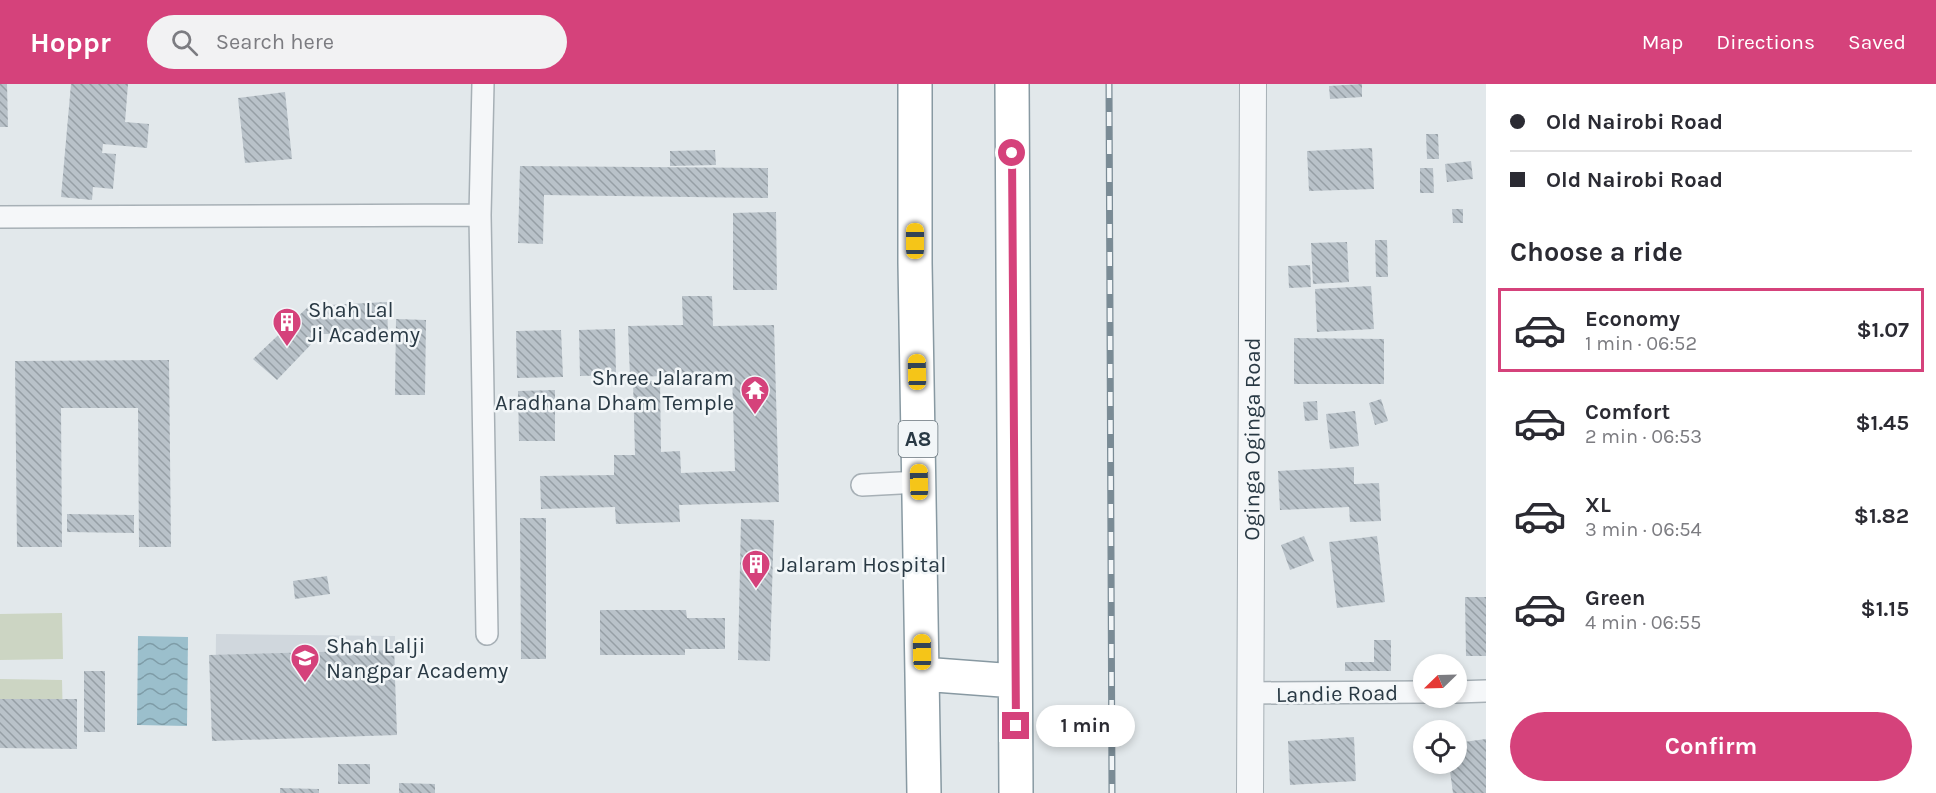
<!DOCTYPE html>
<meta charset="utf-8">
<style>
:root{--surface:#fff;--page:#f2f2f3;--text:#2b2b33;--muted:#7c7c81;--line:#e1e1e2;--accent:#d5427b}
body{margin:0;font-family:Karla,sans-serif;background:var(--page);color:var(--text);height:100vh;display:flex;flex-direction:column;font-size:22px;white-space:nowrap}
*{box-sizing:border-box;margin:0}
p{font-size:20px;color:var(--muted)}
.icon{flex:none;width:33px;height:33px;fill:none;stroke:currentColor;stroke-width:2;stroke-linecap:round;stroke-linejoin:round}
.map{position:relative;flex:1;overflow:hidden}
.details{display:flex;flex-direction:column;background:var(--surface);width:450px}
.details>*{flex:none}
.hud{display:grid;align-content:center;height:132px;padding:0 24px;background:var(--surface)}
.needle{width:39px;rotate:247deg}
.tools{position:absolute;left:1413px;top:570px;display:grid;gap:12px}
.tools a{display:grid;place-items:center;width:54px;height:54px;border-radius:50%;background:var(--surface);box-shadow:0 3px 9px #0003;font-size:30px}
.end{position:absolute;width:27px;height:27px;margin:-14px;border:8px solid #d5427b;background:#fff;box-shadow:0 0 0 3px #fff}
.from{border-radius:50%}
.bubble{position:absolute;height:42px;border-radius:21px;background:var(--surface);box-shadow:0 3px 9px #0003;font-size:20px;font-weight:700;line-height:42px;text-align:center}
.car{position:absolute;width:18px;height:36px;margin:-18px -9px;border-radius:8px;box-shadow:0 0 4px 2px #0007;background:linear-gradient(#f5c518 24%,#345 0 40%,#f5c518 0 76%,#345 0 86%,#f5c518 0)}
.hud b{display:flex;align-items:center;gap:21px;height:57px;font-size:22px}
.hud b+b{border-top:2px solid var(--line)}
.hud i{width:15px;height:15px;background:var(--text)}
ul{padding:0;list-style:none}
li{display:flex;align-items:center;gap:18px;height:84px;margin:0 12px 9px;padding:0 12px;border:3px solid transparent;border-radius:0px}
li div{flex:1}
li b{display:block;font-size:22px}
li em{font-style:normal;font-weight:700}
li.active{border-color:var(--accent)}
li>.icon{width:54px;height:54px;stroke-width:1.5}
h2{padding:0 24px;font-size:27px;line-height:72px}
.cta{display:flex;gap:12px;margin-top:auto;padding:12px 24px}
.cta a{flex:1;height:69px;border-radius:36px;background:var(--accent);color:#fff;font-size:24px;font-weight:700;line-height:69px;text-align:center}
header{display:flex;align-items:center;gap:36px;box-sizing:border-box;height:84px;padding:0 30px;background:var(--accent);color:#fff}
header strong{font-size:28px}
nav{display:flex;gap:33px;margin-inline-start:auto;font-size:21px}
.search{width:420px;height:54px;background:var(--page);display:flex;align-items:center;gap:15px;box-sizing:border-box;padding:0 21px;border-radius:33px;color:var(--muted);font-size:22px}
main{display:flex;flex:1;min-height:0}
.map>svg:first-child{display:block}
</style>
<header>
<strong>Hoppr</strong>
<div class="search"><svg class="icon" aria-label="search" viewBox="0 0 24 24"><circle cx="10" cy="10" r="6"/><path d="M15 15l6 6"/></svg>Search here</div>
<nav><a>Map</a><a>Directions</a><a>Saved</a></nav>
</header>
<main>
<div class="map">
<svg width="1486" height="709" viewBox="0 0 1486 709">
<defs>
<pattern id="water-waves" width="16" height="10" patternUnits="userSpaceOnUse" patternTransform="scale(1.5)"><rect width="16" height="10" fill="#9bbfcc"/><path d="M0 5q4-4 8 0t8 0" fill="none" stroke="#7e9ca7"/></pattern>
<pattern id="building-back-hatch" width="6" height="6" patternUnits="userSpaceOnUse" patternTransform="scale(1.5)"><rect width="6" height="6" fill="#b9c2c9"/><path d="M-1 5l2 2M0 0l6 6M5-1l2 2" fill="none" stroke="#969fa5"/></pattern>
</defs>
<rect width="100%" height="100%" fill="#e2e8eb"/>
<path fill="#d0d7dd" d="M216,550l179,2 -1,96 -179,-2z"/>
<path fill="#ccd5c3" d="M62,529l1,46 -63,1v-46z
M0,595l62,1 1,47h-63z"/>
<path fill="url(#water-waves)" d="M138,552l50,1 -1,89 -50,-1z"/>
<path fill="url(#building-back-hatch)" d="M0,0h7l1,43h-8z
M71,0h57l-3,38 24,2 -2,24 -44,-4 -1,9 14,1 -3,35 -20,-2 -1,13 -31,-3z
M1362,0v13l-32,2 -1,-13z
M285,8l7,67 -47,4 -7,-65z
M1426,50h12l1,25h-12z
M1372,64l2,41 -65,2 -2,-40z
M715,66l1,15 -46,1v-15z
M1471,77l2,18 -26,3 -2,-18z
M520,82l248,2v30l-224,-3 -1,49 -25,-1z
M1420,84h13l1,25h-14z
M1452,125h11v14h-10z
M776,128l1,78h-44v-77z
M1375,156h12l1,37h-12z
M1347,158l2,40 -36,2 -2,-41z
M1310,181l1,22 -22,1 -1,-22z
M1371,202l3,43 -57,3 -2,-43z
M682,212h30l1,30 61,-1 5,177 -100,3 1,17 -64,2 -1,-17 -74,2 -1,-33 74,-1v-20h21l-2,-74h27l1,71 19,-1 1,22 54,-2 -3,-97 -102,3 -2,-51 55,-1z
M387,218l1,32h-67l-44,46 -24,-21 56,-53z
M396,235l30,1 -1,75h-30z
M615,245l1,46 -36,1 -1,-46z
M561,246l2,47 -46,1 -1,-47z
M1294,254l90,1v45h-90z
M169,276l2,187h-32l-1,-139h-77l1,139h-45l-2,-186z
M555,306v51h-36l-1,-50z
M1381,315l7,22 -13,4 -6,-22z
M1317,317l1,19 -13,1 -2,-19z
M1355,327l4,35 -29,3 -4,-35z
M1354,383v17l25,-1 2,38 -31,1 -1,-15 -69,3 -2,-39z
M67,430l67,1v18l-67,-1z
M520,434h26v141h-25z
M741,435l33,1 -4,141 -32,-1z
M1304,452l10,25 -24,9 -9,-25z
M1377,452l8,66 -48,6 -8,-66z
M327,492l3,18 -35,5 -2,-18z
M1465,513h21v59h-20z
M600,526h86l1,8h38v31h-40v6h-85z
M1374,556h17v31h-46v-9h29z
M394,566l3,85 -185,6 -3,-86z
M84,587h21v61h-21z
M0,615h77v50l-77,-1z
M1354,653l2,44 -66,4 -2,-44z
M1486,655v54h-33l-4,-29h7v-21z
M338,680h32v20h-32z
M399,699l36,1v9h-36z
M280,704l39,1v4h-39z"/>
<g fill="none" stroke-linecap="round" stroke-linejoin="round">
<g stroke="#a7b0b6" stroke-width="24">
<path id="minor" d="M480,131l7,419
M0,133l480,-2 3,-131
M862,401l57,-3
M1456,608l30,-1
M1250,609l174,-1"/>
</g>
<g stroke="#a7b0b6" stroke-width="28">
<g id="tertiary">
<path id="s1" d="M1250,709l3,-709"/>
</g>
</g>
<g stroke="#8899a2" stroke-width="36">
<path id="trunk" d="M915,0v179l9,530
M1012,0l4,709
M922,590l93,7"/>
</g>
<use href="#minor" stroke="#f5f7f9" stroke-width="21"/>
<use href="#tertiary" stroke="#f5f7f9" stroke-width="26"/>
<use href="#trunk" stroke="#fff" stroke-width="33"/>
<g stroke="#7a8b95" stroke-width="7">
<path id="rail" d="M1109,0l3,709"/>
</g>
<use href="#rail" stroke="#f2f6f8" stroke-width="4.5" stroke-dasharray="14" stroke-linecap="butt"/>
</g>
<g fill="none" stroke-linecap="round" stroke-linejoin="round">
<path stroke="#d5427b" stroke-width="8" d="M1012,69l4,573"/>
</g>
<defs>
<g id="building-pin" transform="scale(1.5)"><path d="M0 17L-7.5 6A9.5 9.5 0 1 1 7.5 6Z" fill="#d5427b" stroke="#f2f6f8"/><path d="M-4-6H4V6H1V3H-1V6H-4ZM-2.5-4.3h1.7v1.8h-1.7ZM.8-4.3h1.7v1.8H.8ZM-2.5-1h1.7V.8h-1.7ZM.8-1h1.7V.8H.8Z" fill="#fff"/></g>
<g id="temple-pin" transform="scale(1.5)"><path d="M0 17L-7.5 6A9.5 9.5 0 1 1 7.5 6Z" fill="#d5427b" stroke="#f2f6f8"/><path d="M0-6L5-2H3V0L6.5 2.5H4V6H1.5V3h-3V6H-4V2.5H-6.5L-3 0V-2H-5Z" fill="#fff"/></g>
<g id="school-pin" transform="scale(1.5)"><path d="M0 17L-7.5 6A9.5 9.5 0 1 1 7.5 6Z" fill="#d5427b" stroke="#f2f6f8"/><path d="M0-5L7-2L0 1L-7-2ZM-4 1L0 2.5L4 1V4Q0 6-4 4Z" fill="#fff"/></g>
</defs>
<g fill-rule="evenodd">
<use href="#building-pin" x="287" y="238"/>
<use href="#temple-pin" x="755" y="306"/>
<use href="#building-pin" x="756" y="480"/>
<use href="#school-pin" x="305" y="574"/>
</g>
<g text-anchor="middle" stroke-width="5" stroke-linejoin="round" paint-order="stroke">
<rect fill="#f2f6f8" stroke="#65727a" stroke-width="1.5" x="898.5" y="337" width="39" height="36" rx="4.5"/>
<g font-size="21" font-weight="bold" fill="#293944">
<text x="918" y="362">A8</text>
</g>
<g font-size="22" fill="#293944" stroke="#f2f6f8" text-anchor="start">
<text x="308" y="233">Shah Lal<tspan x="308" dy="25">Ji Academy</tspan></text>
<text x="734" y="301" text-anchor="end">Shree Jalaram<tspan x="734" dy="25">Aradhana Dham Temple</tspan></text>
<text x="777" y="488">Jalaram Hospital</text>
<text x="326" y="569">Shah Lalji<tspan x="326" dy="25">Nangpar Academy</tspan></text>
</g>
<g font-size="22" fill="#293944" stroke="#f2f6f8">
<text dy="8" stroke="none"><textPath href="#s1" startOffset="354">Oginga Oginga Road</textPath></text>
<text transform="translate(1337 609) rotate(-1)" y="8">Landie Road</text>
</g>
</g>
</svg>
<div class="tools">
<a><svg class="needle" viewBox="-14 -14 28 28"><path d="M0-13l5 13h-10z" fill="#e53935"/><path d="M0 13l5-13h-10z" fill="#7c7c81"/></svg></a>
<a><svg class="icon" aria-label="locate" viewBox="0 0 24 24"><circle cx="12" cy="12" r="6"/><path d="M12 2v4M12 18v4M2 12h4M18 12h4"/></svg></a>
</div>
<i class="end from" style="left:1012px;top:69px"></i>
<i class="end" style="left:1016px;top:642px"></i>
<div class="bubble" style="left:1036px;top:621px;width:99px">1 min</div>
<i class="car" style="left:915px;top:157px;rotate:0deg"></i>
<i class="car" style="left:917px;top:288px;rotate:359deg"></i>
<i class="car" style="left:919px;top:398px;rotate:359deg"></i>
<i class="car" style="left:922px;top:568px;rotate:359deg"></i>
</div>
<section class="details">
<div class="hud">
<b><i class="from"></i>Old Nairobi Road</b>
<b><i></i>Old Nairobi Road</b>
</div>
<h2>Choose a ride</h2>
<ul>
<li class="active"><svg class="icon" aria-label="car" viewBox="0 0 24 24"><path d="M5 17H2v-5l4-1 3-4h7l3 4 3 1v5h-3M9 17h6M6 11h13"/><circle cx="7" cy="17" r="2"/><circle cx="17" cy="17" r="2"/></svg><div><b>Economy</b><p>1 min · 06:52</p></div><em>$1.07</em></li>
<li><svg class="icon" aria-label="car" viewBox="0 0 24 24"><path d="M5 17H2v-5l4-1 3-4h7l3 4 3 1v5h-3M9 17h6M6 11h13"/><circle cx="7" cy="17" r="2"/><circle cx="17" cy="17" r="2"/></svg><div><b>Comfort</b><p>2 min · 06:53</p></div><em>$1.45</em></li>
<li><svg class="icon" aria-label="car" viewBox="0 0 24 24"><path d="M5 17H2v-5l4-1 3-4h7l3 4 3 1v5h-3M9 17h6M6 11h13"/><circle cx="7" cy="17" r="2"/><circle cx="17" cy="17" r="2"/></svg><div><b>XL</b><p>3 min · 06:54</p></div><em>$1.82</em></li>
<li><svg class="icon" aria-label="car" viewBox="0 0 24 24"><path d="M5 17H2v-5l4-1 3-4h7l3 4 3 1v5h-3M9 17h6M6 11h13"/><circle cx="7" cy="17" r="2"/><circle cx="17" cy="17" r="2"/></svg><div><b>Green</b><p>4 min · 06:55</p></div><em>$1.15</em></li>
</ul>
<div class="cta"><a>Confirm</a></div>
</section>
</main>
